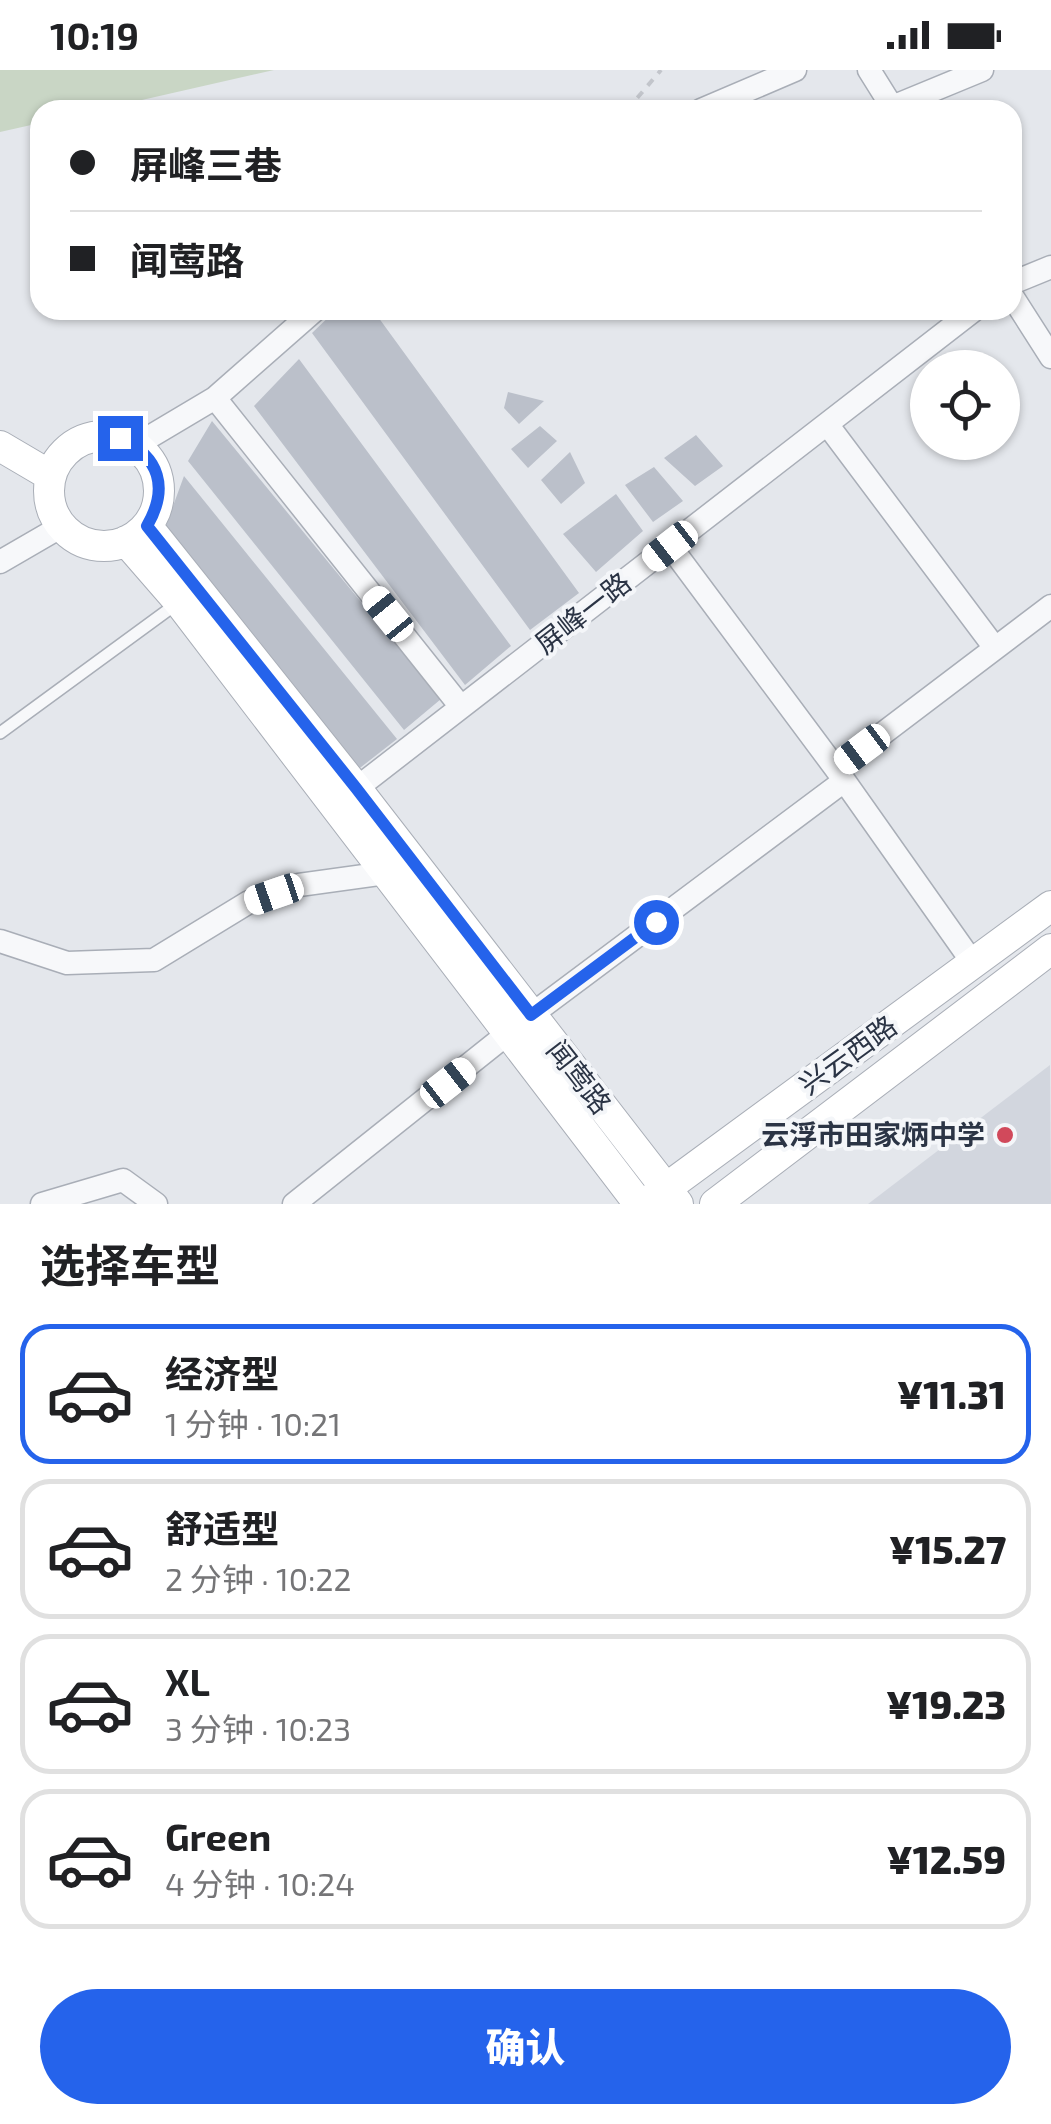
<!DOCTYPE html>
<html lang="zh">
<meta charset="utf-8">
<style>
:root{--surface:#fff;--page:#f6f6f6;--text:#202124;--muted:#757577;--line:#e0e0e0;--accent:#2563eb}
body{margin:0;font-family:"Exo 2","Noto Sans SC",sans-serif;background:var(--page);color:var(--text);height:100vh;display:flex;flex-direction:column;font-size:38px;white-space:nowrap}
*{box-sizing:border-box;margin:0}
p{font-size:32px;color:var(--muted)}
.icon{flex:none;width:55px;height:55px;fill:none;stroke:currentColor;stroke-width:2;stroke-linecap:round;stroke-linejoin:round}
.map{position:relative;height:1134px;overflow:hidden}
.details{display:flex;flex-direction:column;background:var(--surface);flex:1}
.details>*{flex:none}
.banner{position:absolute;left:30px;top:30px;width:992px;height:220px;border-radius:30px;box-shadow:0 2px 8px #0004;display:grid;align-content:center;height:220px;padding:0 40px;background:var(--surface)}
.controls{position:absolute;left:910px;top:280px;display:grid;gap:20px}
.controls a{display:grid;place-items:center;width:110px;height:110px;border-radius:50%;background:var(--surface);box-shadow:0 2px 8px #0004;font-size:50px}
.end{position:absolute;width:45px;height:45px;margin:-22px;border:12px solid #2563eb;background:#fff;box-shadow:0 0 0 5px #fff}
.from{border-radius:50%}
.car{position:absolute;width:30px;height:60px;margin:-30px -15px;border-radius:12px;box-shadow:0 0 8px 2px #0007;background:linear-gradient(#fff 24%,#345 0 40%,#fff 0 76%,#345 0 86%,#fff 0)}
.banner b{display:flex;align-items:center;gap:35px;height:95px;font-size:38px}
.banner b+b{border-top:2px solid var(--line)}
.banner i{width:25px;height:25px;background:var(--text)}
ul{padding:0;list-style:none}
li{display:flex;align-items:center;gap:30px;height:140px;margin:0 20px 15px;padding:0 20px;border:5px solid var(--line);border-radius:30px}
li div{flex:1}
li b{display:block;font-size:38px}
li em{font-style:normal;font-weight:800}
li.on{border-color:var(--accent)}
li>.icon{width:90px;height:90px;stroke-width:1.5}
h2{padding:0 40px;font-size:45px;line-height:120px}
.cta{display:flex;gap:20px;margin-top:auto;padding:20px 40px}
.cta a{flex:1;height:115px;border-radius:60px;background:var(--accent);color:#fff;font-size:40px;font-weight:800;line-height:115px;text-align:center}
.status{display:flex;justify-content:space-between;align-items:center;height:70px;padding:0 50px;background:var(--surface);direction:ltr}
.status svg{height:28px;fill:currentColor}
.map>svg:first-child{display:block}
</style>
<div class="status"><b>10:19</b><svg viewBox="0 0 49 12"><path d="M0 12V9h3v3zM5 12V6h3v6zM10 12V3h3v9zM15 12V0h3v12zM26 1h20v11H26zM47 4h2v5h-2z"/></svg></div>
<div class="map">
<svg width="1051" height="1134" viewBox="0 0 1051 1134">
<rect width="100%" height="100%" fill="#e4e7ec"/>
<path fill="#d2d6de" d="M1050,995l1,139h-183z"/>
<path fill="#c9d6c5" d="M0,0h274l-176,40h-58v13l-40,9z"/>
<path fill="#bbc0ca" d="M336,240h37l206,283 -49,37 -218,-297z
M299,289l212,287 -46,39 -211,-279z
M508,322l36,9 -25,23 -15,-16z
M212,351l229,278 -37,31 -216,-269z
M540,356l17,15 -29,27 -17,-19z
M696,365l27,31 -28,20 -31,-28z
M570,382l15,31 -24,21 -20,-24z
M654,397l29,34 -30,21 -28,-37z
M184,406l213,263 -41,32 -191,-243z
M616,424l27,37 -47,41 -33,-38z"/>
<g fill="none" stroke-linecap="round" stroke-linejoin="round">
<g stroke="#a9aeb7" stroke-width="14">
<path id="lane" d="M0,663l179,-131"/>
</g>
<g stroke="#a9aeb7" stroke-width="25">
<path id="street" d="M869,0l25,40
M701,40l94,-40
M885,40l97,-40
M1012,213l39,-16
M1012,226l39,61
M215,328l246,309
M827,354l168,224
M136,375l79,-47 100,-88
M670,476l166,223 137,194
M0,492l62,-36
M836,699l215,-163
M344,728l630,-488
M0,871l67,22 87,-3 95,-58 50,-17 87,-12 10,-6
M42,1134l81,-24 33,24
M294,1134l237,-189 313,-234"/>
</g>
<g stroke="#a9aeb7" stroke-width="32">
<path id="secondary" d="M49 421a55 55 0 1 1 110 0a55 55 0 1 1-110 0Z
M0,376l51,30
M147,456l209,262 322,416
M126,471l53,61 460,602
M650,1130l401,-294
M715,1134l336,-255"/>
</g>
<path stroke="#c2c5cb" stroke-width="4" stroke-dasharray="8 8" stroke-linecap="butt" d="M627,40l34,-40"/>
<use href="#lane" stroke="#f7f8fa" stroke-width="11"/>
<use href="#street" stroke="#f7f8fa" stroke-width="22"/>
<use href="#secondary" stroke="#fff" stroke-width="30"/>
</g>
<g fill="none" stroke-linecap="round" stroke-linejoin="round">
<path stroke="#2563eb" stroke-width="12" d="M120,368c40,19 49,50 27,88l209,262 175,227 125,-93"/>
</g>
<circle fill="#d1495b" stroke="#f4f6f9" stroke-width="4" cx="1005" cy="1065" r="10"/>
<g text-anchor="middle" stroke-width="8" stroke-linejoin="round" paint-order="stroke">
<g font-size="28" fill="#2b3445" stroke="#f4f6f9">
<text transform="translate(583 543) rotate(-38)" y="10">屏峰一路</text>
<text transform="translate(848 985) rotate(-36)" y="10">兴云西路</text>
<text transform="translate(579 1007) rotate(52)" y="10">闻莺路</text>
</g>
<g font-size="28" font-weight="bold" fill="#2b3445" stroke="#f4f6f9" text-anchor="end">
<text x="985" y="1075">云浮市田家炳中学</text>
</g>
</g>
</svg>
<div class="controls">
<a><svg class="icon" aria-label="locate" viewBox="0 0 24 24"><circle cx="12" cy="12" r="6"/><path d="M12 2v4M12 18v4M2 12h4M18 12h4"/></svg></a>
</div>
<i class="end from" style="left:656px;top:852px"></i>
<i class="end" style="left:120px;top:368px"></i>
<i class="car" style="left:670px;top:476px;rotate:232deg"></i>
<i class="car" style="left:388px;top:544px;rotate:321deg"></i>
<i class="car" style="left:862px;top:679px;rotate:233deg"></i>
<i class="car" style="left:274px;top:824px;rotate:251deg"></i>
<i class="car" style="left:448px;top:1013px;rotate:52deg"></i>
<div class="banner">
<b><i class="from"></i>屏峰三巷</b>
<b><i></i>闻莺路</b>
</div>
</div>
<section class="details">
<h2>选择车型</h2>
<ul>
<li class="on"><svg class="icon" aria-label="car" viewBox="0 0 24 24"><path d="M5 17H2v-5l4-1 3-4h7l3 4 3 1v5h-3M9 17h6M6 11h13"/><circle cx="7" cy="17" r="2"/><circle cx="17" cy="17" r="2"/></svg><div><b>经济型</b><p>1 分钟 · 10:21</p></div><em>¥11.31</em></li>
<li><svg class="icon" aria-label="car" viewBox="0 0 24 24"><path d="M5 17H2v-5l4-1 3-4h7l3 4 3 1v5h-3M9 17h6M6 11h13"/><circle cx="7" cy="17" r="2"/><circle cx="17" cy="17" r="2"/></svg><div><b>舒适型</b><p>2 分钟 · 10:22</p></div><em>¥15.27</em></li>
<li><svg class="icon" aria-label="car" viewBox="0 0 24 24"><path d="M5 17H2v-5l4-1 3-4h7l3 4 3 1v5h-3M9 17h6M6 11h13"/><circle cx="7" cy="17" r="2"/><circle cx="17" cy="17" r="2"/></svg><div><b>XL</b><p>3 分钟 · 10:23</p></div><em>¥19.23</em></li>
<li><svg class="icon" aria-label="car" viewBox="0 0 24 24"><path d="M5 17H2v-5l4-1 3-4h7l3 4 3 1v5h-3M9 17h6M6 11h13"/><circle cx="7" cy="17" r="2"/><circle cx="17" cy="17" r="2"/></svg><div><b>Green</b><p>4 分钟 · 10:24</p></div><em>¥12.59</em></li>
</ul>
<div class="cta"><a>确认</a></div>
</section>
